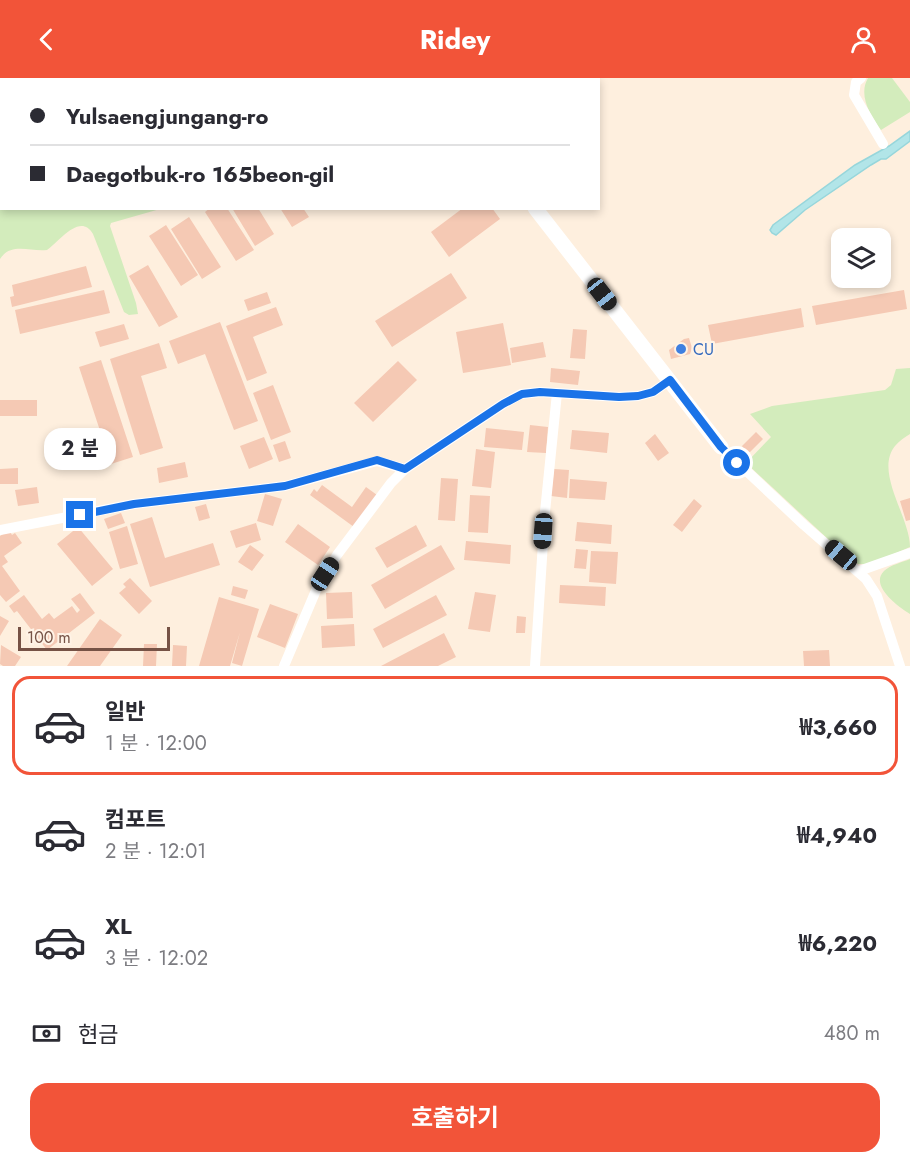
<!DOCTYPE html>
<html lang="ko">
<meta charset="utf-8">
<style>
:root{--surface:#fff;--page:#f2f2f3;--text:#2b2b33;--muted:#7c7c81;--line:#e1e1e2;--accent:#f25439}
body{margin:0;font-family:Jost,"Noto Sans KR",sans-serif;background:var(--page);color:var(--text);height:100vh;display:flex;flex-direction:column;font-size:22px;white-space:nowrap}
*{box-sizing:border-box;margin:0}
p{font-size:20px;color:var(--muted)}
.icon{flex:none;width:33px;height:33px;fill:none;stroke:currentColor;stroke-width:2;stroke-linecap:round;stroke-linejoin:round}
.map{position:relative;height:588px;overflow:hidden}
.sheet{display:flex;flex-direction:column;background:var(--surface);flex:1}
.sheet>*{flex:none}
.banner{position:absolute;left:0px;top:0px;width:600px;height:132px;box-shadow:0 3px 9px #0003;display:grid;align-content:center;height:132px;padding:0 30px;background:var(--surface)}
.tools{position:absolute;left:831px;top:150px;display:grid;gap:12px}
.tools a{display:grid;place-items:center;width:60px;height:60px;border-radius:12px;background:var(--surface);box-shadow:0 3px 9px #0003;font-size:30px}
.scale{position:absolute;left:18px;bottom:15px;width:152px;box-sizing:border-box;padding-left:6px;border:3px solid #765245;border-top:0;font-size:16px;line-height:21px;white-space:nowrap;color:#765245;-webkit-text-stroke:4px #fff3e6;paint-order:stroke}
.end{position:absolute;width:27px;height:27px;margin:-14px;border:8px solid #1a73e8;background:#fff;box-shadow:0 0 0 3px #fff}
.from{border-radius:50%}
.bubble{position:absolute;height:42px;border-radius:18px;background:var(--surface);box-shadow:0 3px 9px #0003;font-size:20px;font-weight:700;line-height:42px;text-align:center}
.car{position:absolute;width:18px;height:36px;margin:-18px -9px;border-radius:8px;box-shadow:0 0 4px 2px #0007;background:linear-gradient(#222 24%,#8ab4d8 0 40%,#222 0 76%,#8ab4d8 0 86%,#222 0)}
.banner b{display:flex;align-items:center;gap:21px;height:57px;font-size:22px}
.banner b+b{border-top:2px solid var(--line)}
.banner i{width:15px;height:15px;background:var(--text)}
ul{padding:10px 0 0;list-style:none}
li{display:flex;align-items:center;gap:18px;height:99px;margin:0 12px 9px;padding:0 18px;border:3px solid transparent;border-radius:18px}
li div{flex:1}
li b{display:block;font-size:22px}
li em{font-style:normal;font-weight:700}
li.selected{border-color:var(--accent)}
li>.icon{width:54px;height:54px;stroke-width:1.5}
.pay{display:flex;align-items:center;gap:15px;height:66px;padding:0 30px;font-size:22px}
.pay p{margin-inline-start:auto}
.cta{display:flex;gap:12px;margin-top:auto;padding:12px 30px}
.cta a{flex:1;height:69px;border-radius:18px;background:var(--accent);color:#fff;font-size:24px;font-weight:700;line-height:69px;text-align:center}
header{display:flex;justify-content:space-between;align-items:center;height:78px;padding:0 30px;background:var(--accent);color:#fff;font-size:27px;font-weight:700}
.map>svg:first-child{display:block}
</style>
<header><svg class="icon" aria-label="back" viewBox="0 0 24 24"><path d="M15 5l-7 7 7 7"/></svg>Ridey<svg class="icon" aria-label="person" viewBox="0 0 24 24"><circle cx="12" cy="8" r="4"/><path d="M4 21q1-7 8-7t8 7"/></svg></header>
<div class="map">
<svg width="910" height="588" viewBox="0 0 910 588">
<rect width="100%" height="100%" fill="#feefde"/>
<path fill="#d3ecbc" d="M0,0h60l-58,2v128l158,1 -49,14 -1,3 26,77 2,11 -9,1 -5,-3 -31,-78c-13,-22 -34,8 -46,16 -17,2 -36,-8 -47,9z
M868,0h24l18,24v10l-29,18c-11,-15 -23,-35 -13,-52z
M910,290v66c-5,3 -11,7 -15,12 -21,26 15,71 15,101l-39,17h-13l-15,-11 -97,-90 25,-26 -21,-23 22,-8 113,-16 6,-5 5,-16z
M910,481v55c-11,-7 -41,-28 -26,-43 6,-6 19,-9 26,-12z"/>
<path fill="#b2e5e8" stroke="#97d6db" stroke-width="1.5" d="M910,53v10l-24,18h-5l-10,6 -66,45 -29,25 -4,-2 -2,-3 3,-5 82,-60 34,-19z"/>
<path fill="#f5c9b4" d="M210,130h17l27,42 -18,11 -31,-49z
M232,130h26l16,26 -19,12z
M280,130h23l6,9 -17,10z
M463,130h29l8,11 -51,38 -18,-25z
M189,139l32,50 -19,12 -31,-50z
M166,147l32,50 -17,11 -32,-50z
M148,187l30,52 -19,10 -30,-51z
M86,188l6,21 -80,20 -2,-10 4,-1 -2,-11z
M451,195l16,25 -75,49 -17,-26z
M104,212l6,23 -90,21 -5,-24z
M904,212l3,19 -91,16 -4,-19z
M267,214l4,11 -23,8 -4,-11z
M276,229l7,18 -30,12 14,36 -20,8 -21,-55z
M801,230l3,19 -92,17 -4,-19z
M220,244l38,99 -24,9 -29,-76 -27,10 -9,-23z
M503,245l8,42 -48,8 -7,-41z
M124,246l5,15 -29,8 -5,-15z
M573,251l14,1 -2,29 -15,-1z
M689,260l3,10 -2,6 -19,5 -2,-9 15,-11z
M543,264l3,15 -34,6 -2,-15z
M159,265l8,25 -26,8 22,72 -23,7 -30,-96z
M101,282l32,97 -22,7 -32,-97z
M398,283l19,19 -44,42 -19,-19z
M551,290l29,3 -2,14 -28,-3z
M273,307l18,47 -20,8 -18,-47z
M0,322h37v16h-37z
M530,347l18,2 -2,26 -19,-1z
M486,350l38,4 -2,18 -38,-3z
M572,352l37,3 -2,20 -37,-4z
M756,354l7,7 -13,13 -4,1 -4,-7z
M655,356l14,19 -11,8 -13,-18z
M264,359l9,22 -24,10 -9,-23z
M285,363l6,17 -12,4 -6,-17z
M476,371l19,3 -4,36 -19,-2z
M185,384l3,15 -29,6 -2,-15z
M18,390v16h-18v-15z
M554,391l15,1 -2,28 -16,-2z
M441,400l17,1 -3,42 -17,-1z
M570,401l37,3 -2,18 -36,-2z
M322,407l30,22 14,-20 11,8 -23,32 -44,-32 4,-6 3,3z
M37,409l2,16 -21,3 -3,-16z
M265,416l17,5 -9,27 -16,-5z
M470,417l20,1 -2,37 -20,-1z
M910,420v22l-4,1 -6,-20z
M694,421l8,7 -20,26 -9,-7z
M206,426l4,14 -11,3 -4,-14z
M121,435l4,10 -17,6 -4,-10z
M152,439l13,41 48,-15 7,22 -70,22 -20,-63z
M577,444l35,3 -1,19 -36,-3z
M256,445l5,17 -25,8 -6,-17z
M298,446l32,23 -12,18 -33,-23z
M416,447l11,21 -40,22 -12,-20z
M127,448l11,38 -18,5 -11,-37z
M78,449l35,42 -21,17 -35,-42z
M9,452l3,5 3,-2 7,10 -18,13 4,6 -6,4 18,25 -14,11 -6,-7v-59z
M466,463l45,4 -1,19 -46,-4z
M250,467l14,10 -12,16 -14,-9z
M441,467l14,24 -70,40 -14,-24z
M576,471l12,1 -2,19 -12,-1z
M591,473l27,1 -2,32 -27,-2z
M130,500l22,23 -13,13 -20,-21 7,-6 -3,-3z
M560,507l46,2 -1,19 -46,-3z
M233,508l15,4 -3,9 -14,-4z
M352,514l1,26 -26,1 -1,-26z
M475,514l21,3 -6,37 -22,-3z
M80,515l15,20 -48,37 -30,-39 -3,2 -5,-7 15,-11 18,24 7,-6 5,6 18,-13 5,7 3,-3 -9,-11z
M436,517l11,20 -64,33 -10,-19z
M219,519l40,12 -17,57 -10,-3 8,-31 -10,34h-31z
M270,526l28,10 -13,34 -28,-11z
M0,538l9,5 -9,15z
M517,538l9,1 -1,16h-9z
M100,541l22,16 -22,31h-33z
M354,546l1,22 -33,2 -1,-22z
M444,555l12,24 -18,9h-57z
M144,566h13l-1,22h-13z
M1,567l20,12 -6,9h-12l-3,-2z
M173,567l14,1 -1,20h-14z
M829,572l1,16h-26l-1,-15z"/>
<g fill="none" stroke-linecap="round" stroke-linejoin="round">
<path stroke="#fff" stroke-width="10" d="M861,0l-5,4 -2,13 29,49
M721,369l83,78 62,54 11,17 23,70
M0,452l134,-26 151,-18 92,-25 28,8
M859,493l51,-18
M284,588l33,-78 20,-33 54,-72 14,-14 98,-65 18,-10 19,-2 79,5 19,-1 15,-4 17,-12
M535,588l10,-154 12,-119"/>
<path stroke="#fff" stroke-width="15" d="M432,0l1,2
M535,130l186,239"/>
</g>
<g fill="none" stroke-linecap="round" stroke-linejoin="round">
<path stroke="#1a73e8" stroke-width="8" d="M80,437l54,-11 151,-18 92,-26 28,9 98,-65 19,-10 18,-2 79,5 19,-1 15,-4 17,-12 51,67 16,16"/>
</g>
<circle fill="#3f7fe0" stroke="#fff3e6" stroke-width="2" cx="681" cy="271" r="6"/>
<g text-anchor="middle" stroke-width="4.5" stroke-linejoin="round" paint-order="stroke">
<g font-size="16" fill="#366cbe" stroke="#fff3e6" text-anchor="start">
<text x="693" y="277">CU</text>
</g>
</g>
</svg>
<div class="tools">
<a><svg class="icon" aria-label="layers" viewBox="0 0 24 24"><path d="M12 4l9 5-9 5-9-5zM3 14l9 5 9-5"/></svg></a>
</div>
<div class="scale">100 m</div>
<i class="end from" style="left:737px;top:385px"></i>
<i class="end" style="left:80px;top:437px"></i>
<div class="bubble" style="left:44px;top:350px;width:72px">2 분</div>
<i class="car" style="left:602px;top:216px;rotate:142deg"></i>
<i class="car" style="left:543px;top:453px;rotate:184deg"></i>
<i class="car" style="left:841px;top:477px;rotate:310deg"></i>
<i class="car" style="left:325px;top:496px;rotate:33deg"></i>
<div class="banner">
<b><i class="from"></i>Yulsaengjungang-ro</b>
<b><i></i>Daegotbuk-ro 165beon-gil</b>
</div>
</div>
<section class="sheet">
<ul>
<li class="selected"><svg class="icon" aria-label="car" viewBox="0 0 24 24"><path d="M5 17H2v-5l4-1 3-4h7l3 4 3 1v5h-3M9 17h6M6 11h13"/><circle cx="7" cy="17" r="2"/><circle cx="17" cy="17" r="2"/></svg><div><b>일반</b><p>1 분 · 12:00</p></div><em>₩3,660</em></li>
<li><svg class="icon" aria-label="car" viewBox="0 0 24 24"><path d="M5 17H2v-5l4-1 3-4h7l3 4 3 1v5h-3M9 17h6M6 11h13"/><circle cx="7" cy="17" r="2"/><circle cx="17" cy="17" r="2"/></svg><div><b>컴포트</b><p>2 분 · 12:01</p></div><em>₩4,940</em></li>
<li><svg class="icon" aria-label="car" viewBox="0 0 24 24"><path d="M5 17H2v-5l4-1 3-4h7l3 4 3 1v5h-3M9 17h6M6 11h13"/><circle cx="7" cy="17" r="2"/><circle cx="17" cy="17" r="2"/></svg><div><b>XL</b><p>3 분 · 12:02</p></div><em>₩6,220</em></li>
</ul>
<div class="pay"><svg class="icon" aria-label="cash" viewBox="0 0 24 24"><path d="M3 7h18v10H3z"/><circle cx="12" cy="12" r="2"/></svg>현금<p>480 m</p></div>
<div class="cta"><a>호출하기</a></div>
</section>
